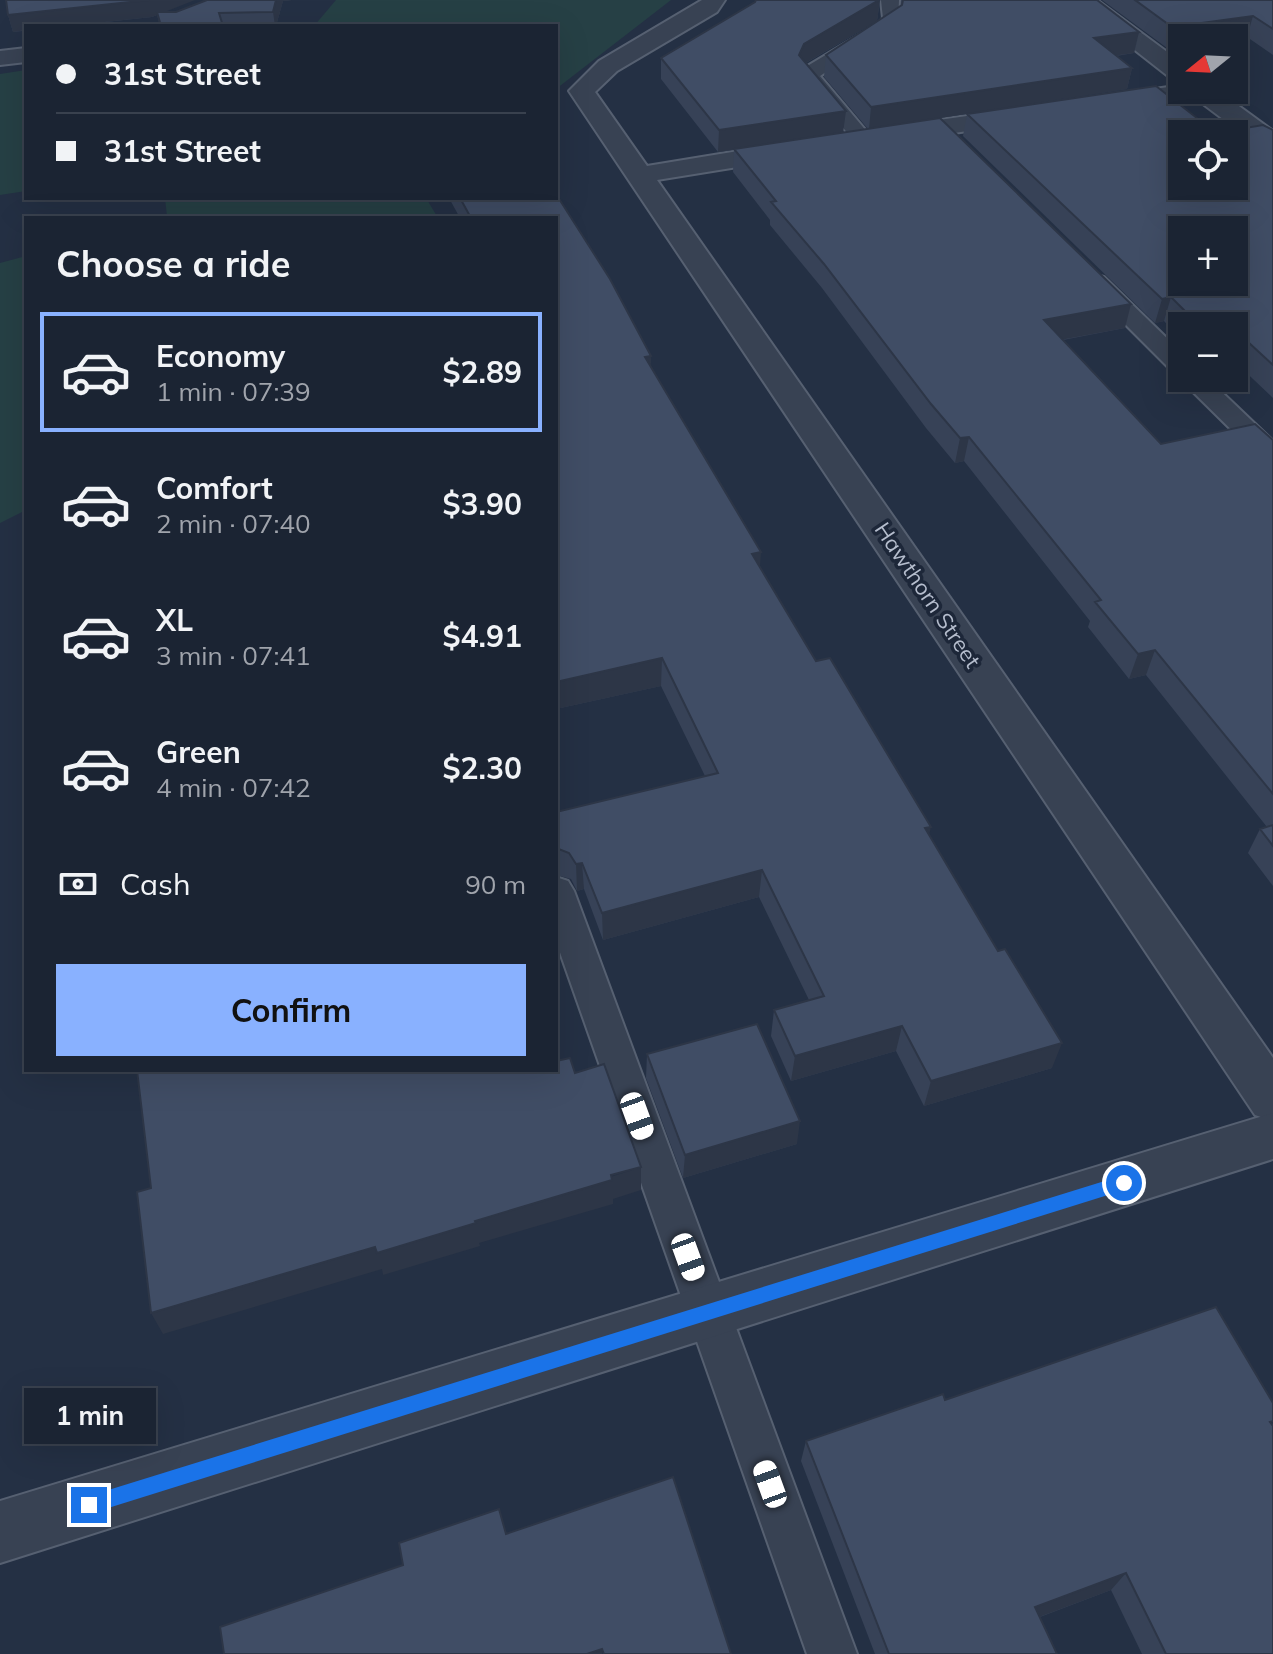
<!DOCTYPE html>
<meta charset="utf-8">
<style>
:root{--surface:#1b2433;--page:#242c3b;--text:#f1f3f6;--muted:#a0a4ac;--line:#39414e;--accent:#89b1ff}
body{margin:0;font-family:Mulish,sans-serif;background:var(--page);color:var(--text);height:100vh;display:flex;flex-direction:column;font-size:30px;white-space:nowrap}
*{box-sizing:border-box;margin:0}
p{font-size:26px;color:var(--muted)}
.icon{flex:none;width:44px;height:44px;fill:none;stroke:currentColor;stroke-width:2;stroke-linecap:round;stroke-linejoin:round}
.map{position:relative;flex:1;overflow:hidden}
.drawer{position:absolute;left:24px;top:216px;width:534px;height:856px;display:flex;flex-direction:column;background:var(--surface);border-radius:0px;box-shadow:0 8px 32px #0002,0 0 0 2px var(--line)}
.drawer>*{flex:none}
.top-card{position:absolute;left:24px;top:24px;width:534px;height:176px;border-radius:0px;box-shadow:0 8px 32px #0002,0 0 0 2px var(--line);display:grid;align-content:center;height:176px;padding:0 32px;background:var(--surface)}
.needle{width:52px;rotate:252deg}
.tools{position:absolute;left:1168px;top:24px;display:grid;gap:16px}
.tools a{display:grid;place-items:center;width:80px;height:80px;border-radius:0px;background:var(--surface);box-shadow:0 8px 32px #0002,0 0 0 2px var(--line);font-size:40px}
.end{position:absolute;width:36px;height:36px;margin:-18px;border:10px solid #1a73e8;background:#fff;box-shadow:0 0 0 4px #fff}
.from{border-radius:50%}
.bubble{position:absolute;height:56px;border-radius:0px;background:var(--surface);box-shadow:0 8px 32px #0002,0 0 0 2px var(--line);font-size:26px;font-weight:700;line-height:56px;text-align:center}
.car{position:absolute;width:24px;height:48px;margin:-24px -12px;border-radius:10px;box-shadow:0 0 6px 2px #0007;background:linear-gradient(#fff 24%,#345 0 40%,#fff 0 76%,#345 0 86%,#fff 0)}
.top-card b{display:flex;align-items:center;gap:28px;height:76px;font-size:30px}
.top-card b+b{border-top:2px solid var(--line)}
.top-card i{width:20px;height:20px;background:var(--text)}
ul{padding:0;list-style:none}
li{display:flex;align-items:center;gap:24px;height:120px;margin:0 16px 12px;padding:0 16px;border:4px solid transparent;border-radius:0px}
li div{flex:1}
li b{display:block;font-size:30px}
li em{font-style:normal;font-weight:700}
li.current{border-color:var(--accent)}
li>.icon{width:72px;height:72px;stroke-width:1.5}
h2{padding:0 32px;font-size:36px;line-height:96px}
.pay{display:flex;align-items:center;gap:20px;height:88px;padding:0 32px;font-size:30px}
.pay p{margin-inline-start:auto}
.cta{display:flex;gap:16px;margin-top:auto;padding:16px 32px}
.cta a{flex:1;height:92px;border-radius:0px;background:var(--accent);color:#111;font-size:32px;font-weight:700;line-height:92px;text-align:center}
.map>svg:first-child{display:block}
</style>
<div class="map">
<svg width="1273" height="1654" viewBox="0 0 1273 1654">
<rect width="100%" height="100%" fill="#243044"/>
<path fill="#264045" d="M336,0h335l-115,89v-63h-242z
M26,70v121l-26,4v-121z
M165,198h261l12,20h-275l4,-2z
M26,256v254l-26,13v-260z"/>
<g fill="none" stroke-linecap="round" stroke-linejoin="round">
<g stroke="#566071" stroke-width="4">
<path id="service" d="M881,0h18l-1,23 -78,53 53,63 -10,6 -7,-2 -56,-66 4,-9 75,-45 4,-5z
M1096,275l8,2 78,76v21l-9,-2 -85,-85 -4,-5 4,-5z
M1182,376l25,2 66,63v23l-9,-2 -80,-79z
M556,877l12,4 6,10 283,763h-50l-251,-713z"/>
</g>
<g stroke="#566071" stroke-width="4">
<path id="minor" d="M702,0h23l-8,12 -100,59 -22,21 52,74 146,-24 9,2 4,6 -4,6 -9,2 -136,22 616,878v63l-18,-6 -686,-1024 30,-30z
M1071,0h26l85,63v19l-9,-2z
M26,48v14l-26,3v-14z
M1182,85v5h35l56,41v21l-9,-2 -69,-52 -88,14 -13,-8 13,-8z
M1023,108l13,8 -4,5 -143,22 -13,-8 13,-8z"/>
</g>
<g stroke="#566071" stroke-width="4">
<path id="tertiary" d="M1273,1113v46l-1273,404v-62z"/>
</g>
<use href="#service" fill="#384253" fill-rule="evenodd"/>
<use href="#minor" fill="#384253" fill-rule="evenodd"/>
<use href="#tertiary" fill="#384253" fill-rule="evenodd"/>
</g>
<path fill="#374257" d="M207,0h85l-9,1 -7,25h-116l-3,-11 -5,2 -139,15 -5,-17 168,-3z
M756,0h124l-3,21 -71,42 38,69 24,-3 -44,-52 2,-22 75,-49v-6h196l42,32 -5,21 -18,3 16,12 -5,21 -187,29 185,210 -62,12 98,104 112,-4v446l-25,-33 12,-24 7,-2 -121,-152 -17,4 -41,-52 2,-6 -126,-160 -9,2 -29,-35 -104,-140 -52,-63v-5l-37,-48 1,-22 -16,2 -57,-73v-21l94,-56z
M1102,0h171v55l-26,-18 -80,11z
M967,114l249,19 57,-3v268l-39,-37v-35h-52v14l-18,-19 -9,2 -192,-187z
M449,198h107l95,158 -1,11 110,200 56,94 113,175 123,232 -128,38 -28,-55 -105,30 -20,-45 3,-26 35,-10 -50,-103 -156,43 -19,-51 -7,2 -6,-12 -15,-4v-63l149,-36 -44,-90 -105,23v-491h-96z
M647,1054l150,90 -114,34 -37,-100z
M945,1400l328,254h-131l-31,-64 -71,27 17,37h-182l-74,-193 5,-20z"/>
<path fill="#2d3647" d="M149,0h46l-43,17 -86,9h-40v4l-13,2 -5,-17z
M276,0h16l-9,1 -7,25h-1l-2,-14z
M879,0h1l-3,21 -75,44 -3,-10 5,-11z
M1253,16l-6,21 -13,1h-52v8l-15,2 5,-21z
M1139,32l-5,21 -45,6 5,-21z
M1132,68l-5,21 -258,40 2,-22z
M846,111l-3,22 -125,19 1,-22z
M1171,297l-7,24 -9,2 7,-24z
M1131,304l-6,24 -87,16 6,-24z
M1215,312l-4,14h-24l3,-10z
M651,356l-1,27 -5,-26z
M969,437l-5,24 -9,2 5,-25z
M761,552l-2,27 -7,-25z
M1155,650l-9,25 -17,4 9,-25z
M662,658l-1,28 -105,23v-27z
M931,827l-6,26v-25z
M582,863l2,26 -7,2 -1,-27z
M762,870l-3,27 -156,43 -1,-27z
M902,1026l-6,25 -105,30 4,-25z
M1062,1043l-10,25 -128,38 7,-25z
M800,1121l-3,23 -114,34 2,-23z
M641,1167v23l-28,9v5l-134,39 1,3 -97,29 -1,-6 -219,65 -12,-21 224,-66 100,-26z
M1126,1573l-15,17 -88,33 12,-16z
M602,1649v5h-15z"/>
<path fill="#404d65" stroke="#2d3647" stroke-width="2" fill-rule="evenodd" d="M6,0h143l-141,15z
M207,0h69l-3,12 -54,1 4,13h-62l-4,-14h19z
M756,0h123l-75,44 -5,11 47,56 -127,19 -58,-72 94,-56z
M903,0h194l42,32 -45,6 38,30 -261,39 -45,-52 76,-50z
M1135,0h138v29l-20,-13 -81,11z
M1156,86l60,47 47,-8 10,5v235l-39,-36v-3h-4l-15,-14 -25,4 -19,-19 -9,2 -195,-185zM1182,134h52v52h-52zM1182,230h52v52h-52z
M940,118l191,186 -87,16 117,124 94,-20 18,16v354l-118,-144 -17,4 -43,-52 6,-2 -132,-163 -9,1 -29,-34 -107,-140 -53,-62 5,-1 -42,-52z
M556,194l54,85 41,77 -6,1 116,195 -9,2 64,107 14,-3 101,169 -6,1 73,123 7,-2 57,94 -131,38 -29,-55 -107,30 -21,-46 50,-14 -62,-126 -160,43 -20,-50 -6,1 -7,-11 -13,-5v-36l162,-39 -56,-115 -106,24v-464h-85l-11,-20h96z
M1273,825v21l-13,-17z
M757,1024l43,97 -115,34 -38,-101z
M570,1058l5,15 29,-9 37,103 -30,8 1,5 -137,41 1,2 -99,30 -2,-6 -224,66 -14,-121 14,-4 -14,-118h419v-9z
M1216,1307l57,96v18l-3,1 3,4v228h-107l-40,-81 -91,34 22,47h-168l-83,-213 137,-47 2,6z
M673,1477l58,177h-127l-2,-5 -15,5h-363l-4,-27 183,-62 -4,-22 100,-34 7,25z"/>
<path fill="#1a73e8" d="M1124,1175l8,8 -8,7 -1035,324 -9,-9 9,-9z"/>
<g text-anchor="middle" stroke-width="7" stroke-linejoin="round" paint-order="stroke">
<g font-size="22" fill="#b5bdcd" stroke="#1d2739">
<text transform="translate(928 595) rotate(56)" y="8">Hawthorn Street</text>
</g>
</g>
</svg>
<div class="tools">
<a><svg class="needle" viewBox="-14 -14 28 28"><path d="M0-13l5 13h-10z" fill="#e53935"/><path d="M0 13l5-13h-10z" fill="#a0a4ac"/></svg></a>
<a><svg class="icon" aria-label="locate" viewBox="0 0 24 24"><circle cx="12" cy="12" r="6"/><path d="M12 2v4M12 18v4M2 12h4M18 12h4"/></svg></a>
<a>+</a>
<a>−</a>
</div>
<i class="end from" style="left:1124px;top:1183px"></i>
<i class="end" style="left:89px;top:1505px"></i>
<div class="bubble" style="left:24px;top:1388px;width:132px">1 min</div>
<i class="car" style="left:637px;top:1116px;rotate:160deg"></i>
<i class="car" style="left:688px;top:1257px;rotate:160deg"></i>
<i class="car" style="left:770px;top:1484px;rotate:340deg"></i>
<div class="top-card">
<b><i class="from"></i>31st Street</b>
<b><i></i>31st Street</b>
</div>
<section class="drawer">
<h2>Choose a ride</h2>
<ul>
<li class="current"><svg class="icon" aria-label="car" viewBox="0 0 24 24"><path d="M5 17H2v-5l4-1 3-4h7l3 4 3 1v5h-3M9 17h6M6 11h13"/><circle cx="7" cy="17" r="2"/><circle cx="17" cy="17" r="2"/></svg><div><b>Economy</b><p>1 min · 07:39</p></div><em>$2.89</em></li>
<li><svg class="icon" aria-label="car" viewBox="0 0 24 24"><path d="M5 17H2v-5l4-1 3-4h7l3 4 3 1v5h-3M9 17h6M6 11h13"/><circle cx="7" cy="17" r="2"/><circle cx="17" cy="17" r="2"/></svg><div><b>Comfort</b><p>2 min · 07:40</p></div><em>$3.90</em></li>
<li><svg class="icon" aria-label="car" viewBox="0 0 24 24"><path d="M5 17H2v-5l4-1 3-4h7l3 4 3 1v5h-3M9 17h6M6 11h13"/><circle cx="7" cy="17" r="2"/><circle cx="17" cy="17" r="2"/></svg><div><b>XL</b><p>3 min · 07:41</p></div><em>$4.91</em></li>
<li><svg class="icon" aria-label="car" viewBox="0 0 24 24"><path d="M5 17H2v-5l4-1 3-4h7l3 4 3 1v5h-3M9 17h6M6 11h13"/><circle cx="7" cy="17" r="2"/><circle cx="17" cy="17" r="2"/></svg><div><b>Green</b><p>4 min · 07:42</p></div><em>$2.30</em></li>
</ul>
<div class="pay"><svg class="icon" aria-label="cash" viewBox="0 0 24 24"><path d="M3 7h18v10H3z"/><circle cx="12" cy="12" r="2"/></svg>Cash<p>90 m</p></div>
<div class="cta"><a>Confirm</a></div>
</section>
</div>
